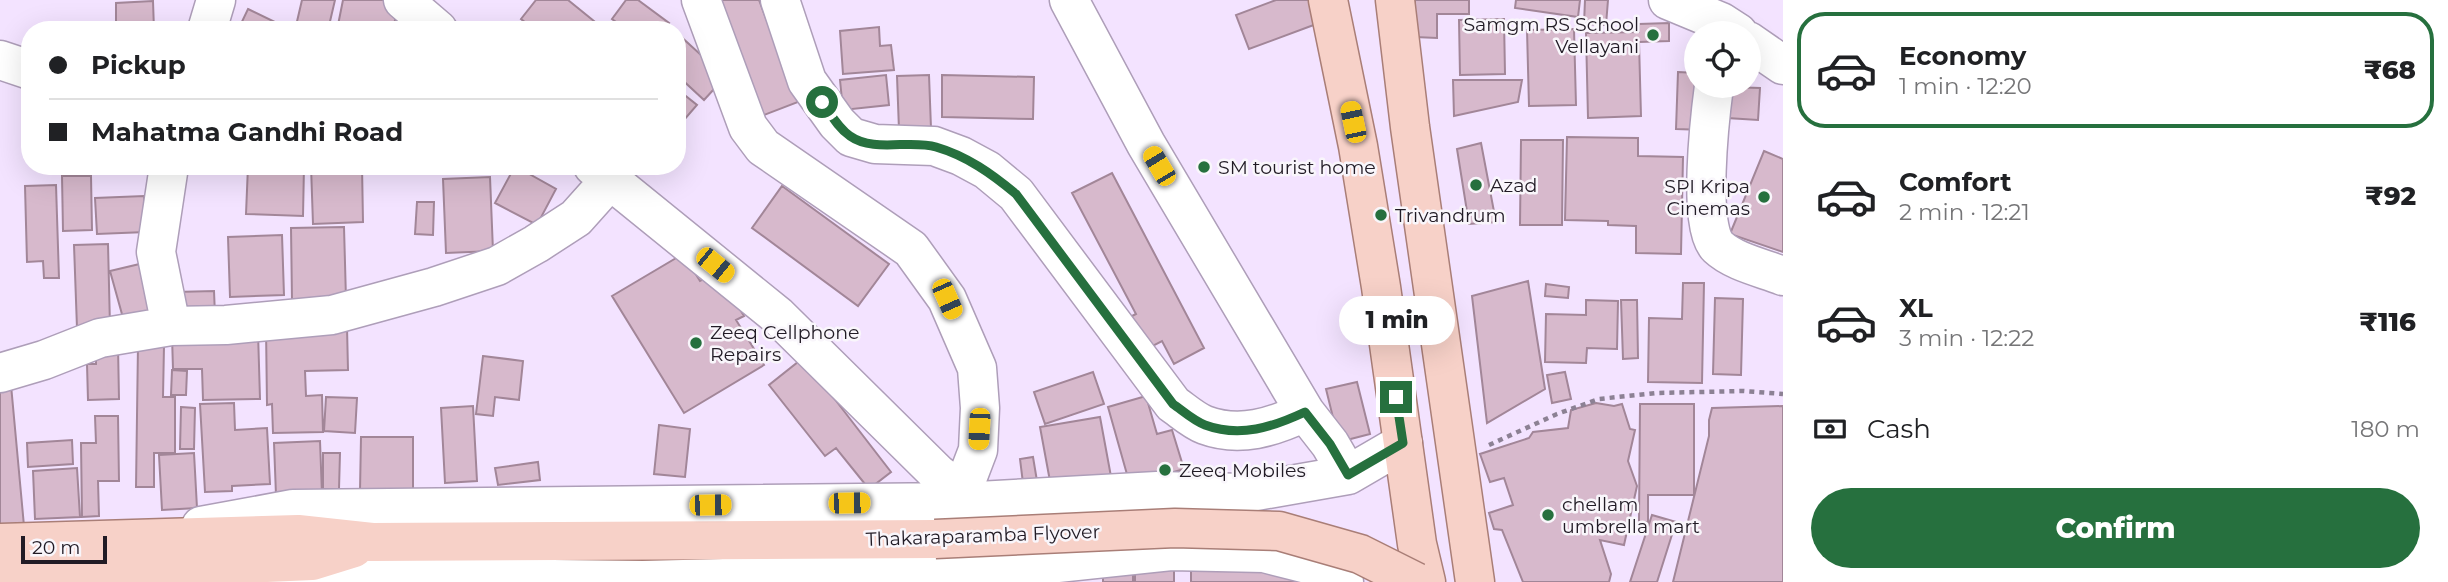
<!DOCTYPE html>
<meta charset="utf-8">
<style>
:root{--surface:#fff;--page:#f6f6f6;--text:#202124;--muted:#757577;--line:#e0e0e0;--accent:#26703e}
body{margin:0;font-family:Montserrat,sans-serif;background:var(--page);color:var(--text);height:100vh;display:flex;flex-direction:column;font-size:26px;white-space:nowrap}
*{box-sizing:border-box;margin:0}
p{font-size:23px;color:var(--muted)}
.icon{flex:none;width:38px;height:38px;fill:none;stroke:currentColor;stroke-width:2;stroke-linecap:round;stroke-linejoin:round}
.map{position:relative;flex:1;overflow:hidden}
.panel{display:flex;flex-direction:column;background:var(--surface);width:665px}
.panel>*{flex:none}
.top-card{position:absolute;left:21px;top:21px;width:665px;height:154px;border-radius:28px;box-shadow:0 7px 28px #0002;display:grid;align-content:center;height:154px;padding:0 28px;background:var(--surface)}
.buttons{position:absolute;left:1684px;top:21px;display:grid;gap:14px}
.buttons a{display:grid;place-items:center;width:77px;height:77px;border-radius:50%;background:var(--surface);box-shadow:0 7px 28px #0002;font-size:35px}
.scale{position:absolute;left:21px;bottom:18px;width:86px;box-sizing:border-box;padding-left:7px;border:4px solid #211b25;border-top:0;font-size:19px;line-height:24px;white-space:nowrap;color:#211b25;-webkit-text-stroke:5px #f9f6fb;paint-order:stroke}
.end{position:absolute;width:32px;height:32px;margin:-16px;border:9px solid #26703e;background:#fff;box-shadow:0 0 0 4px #fff}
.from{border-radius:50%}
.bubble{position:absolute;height:49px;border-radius:24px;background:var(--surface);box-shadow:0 7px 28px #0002;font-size:23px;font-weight:800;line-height:49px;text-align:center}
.car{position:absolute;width:21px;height:42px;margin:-21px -10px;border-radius:9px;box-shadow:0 0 5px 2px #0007;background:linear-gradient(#f5c518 24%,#345 0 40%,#f5c518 0 76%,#345 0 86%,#f5c518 0)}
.top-card b{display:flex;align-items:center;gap:24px;height:66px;font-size:26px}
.top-card b+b{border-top:2px solid var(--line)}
.top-card i{width:18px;height:18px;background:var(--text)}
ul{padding:12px 0 0;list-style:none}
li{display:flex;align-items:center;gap:21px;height:116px;margin:0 14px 10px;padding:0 14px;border:4px solid transparent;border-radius:28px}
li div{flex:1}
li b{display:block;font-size:26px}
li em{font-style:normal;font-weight:800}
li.on{border-color:var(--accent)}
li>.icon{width:63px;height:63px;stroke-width:1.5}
.pay{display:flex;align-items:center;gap:18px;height:77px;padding:0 28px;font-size:26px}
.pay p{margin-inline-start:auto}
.button{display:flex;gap:14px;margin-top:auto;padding:14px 28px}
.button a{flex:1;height:80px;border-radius:42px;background:var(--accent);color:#fff;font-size:28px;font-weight:800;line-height:80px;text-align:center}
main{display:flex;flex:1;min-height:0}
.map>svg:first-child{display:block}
</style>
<main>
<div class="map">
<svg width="1783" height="582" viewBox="0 0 1783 582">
<rect width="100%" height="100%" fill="#f3e3ff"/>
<path fill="#d7b9cc" stroke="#a28698" stroke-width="2" d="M302,0h33l-7,30h-33z
M343,0h56l-6,30h-56z
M536,0h32l37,30h-70l-14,-11z
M626,0h12l31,23 -6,7h-36l-15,-11z
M712,0h47l39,102 -42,16z
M1276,0h39l4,23 -70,26 -13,-34z
M1415,0h54v14h-32v24l-22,-1z
M1516,0h64l-2,17 -63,-9z
M1585,0h23l-2,25 -22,-1z
M153,1l1,29h-38v-27z
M248,9l31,15 -3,6h-38z
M1504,19l1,55 -45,1 -1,-55z
M1669,23v18l-30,1 2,74 -53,2 -2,-85 53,-1v-8z
M879,27l1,19 11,-1 3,25 -51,4 -3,-43z
M1574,29l2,76 -47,1 -2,-76z
M677,33l48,44 -21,23 -27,-25z
M1678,72l18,1v13l9,44 -29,-1z
M886,75l3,30 -46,5 -3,-30z
M929,75l2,53 -32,2 -2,-54z
M942,75l92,2 -1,42 -91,-2z
M1453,80h69l-4,22 -64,14z
M1728,87l32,1 -2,32 -31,-2z
M677,89l20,16 -20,23z
M1567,137l71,1v18l45,1 -2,97 -45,-1v-27l-28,-1v-4l-43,-1z
M1521,140h42l-1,85h-42z
M1481,143l15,79 -27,2 -12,-75z
M1764,151l19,8v93l-53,-18z
M248,166h56l-1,50 -57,-2z
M311,166h51l1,56 -50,2z
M515,166l41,23 -19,36 -42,-22z
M1112,173l92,175 -30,16 -12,-23 -21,11 -17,-32 12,-6 -64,-121z
M62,176h29l1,54 -29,1z
M490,177l3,74 -47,2 -3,-74z
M56,185l3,93h-15l-1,-17 -16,1 -2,-76z
M782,186l107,78 -31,42 -106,-78z
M144,196l2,36 -49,2 -2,-36z
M417,202h17l-1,33 -18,-1z
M344,227l2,72 -54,1 -1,-72z
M282,235l2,60 -54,2 -2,-60z
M108,244l2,82 -33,2 -3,-83z
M683,254l17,27 17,-9 27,44 -8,4 28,45 -80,48 -72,-117z
M148,262l14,53 -37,10 -15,-54z
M1528,281l17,108 -58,34 -15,-127z
M1683,283h21l-2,100 -54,-1 1,-64 33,1z
M1546,284l23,3 -1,11 -23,-2z
M214,291l1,24 -39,1 -1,-24z
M1715,298l28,1 -2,76 -28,-1z
M1586,300l32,1 -1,48 -30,-1 -1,15 -41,-1 1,-48 40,1z
M1621,300h16l1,58 -15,1z
M347,327l1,43 -43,1 1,25 16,-1 1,37 -50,1 -1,-29 -5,1 -1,-77z
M258,332l2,67 -57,1 -1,-31h-29l-1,-33z
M138,345l26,1 -1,51h12v56h-21v34h-18z
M96,346h22l1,53 -31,1 -1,-36h9z
M483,356l40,5 -4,39 -24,-3 -2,19 -17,-2z
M803,358l88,114 -22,17 -33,-41 -11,8 -56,-71z
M172,370l15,1 -1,24h-15z
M1093,372l11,32 -59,20 -11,-32z
M1565,372l6,27 -19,4 -5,-28z
M1357,382l13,52 -31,8 -13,-53z
M0,385h11l13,141 -24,2z
M1146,396l11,38 15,-4 12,39 -54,16 -22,-78z
M326,397l31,1 -2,35 -31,-2z
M234,403l1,27 32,-2 3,56 -38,2v5l-27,1 -5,-88z
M1596,403l18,3 8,-2 8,25 5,1 -7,31 9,25 -13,59 -24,-5 11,34 -2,8h-86l-21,-52 -8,-1 -5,-16 24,-8 -9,-27 -14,4 -10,-28 49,-16 4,-6 35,-4 3,-18z
M1640,404h54v91h-46v27h-9z
M473,406l4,75 -32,2 -4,-75z
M1783,406v176h-110l36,-146v-16l3,-12z
M181,407l14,1 -1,41h-14z
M95,416h23l1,65h-21l1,35 -17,1 -1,-74h15z
M1100,417l12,65 -60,10 -12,-65z
M659,425l31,4 -5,48 -31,-3z
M361,437h52v55l-53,-1z
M72,440l1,24 -45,3 -1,-24z
M320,441l2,53 -46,1 -2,-52z
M194,453l3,55 -35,2 -3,-55z
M323,453h17l-1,36h-16z
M1033,457l4,24 -14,2 -3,-24z
M538,462l2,18 -42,5 -3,-17z
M77,468l3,49 -45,2 -2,-48z
M1652,515l24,7 -19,60h-27z
M1103,567h30v15h-30z
M1191,567l88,3 23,12h-111z
M1174,569v13h-39v-12z"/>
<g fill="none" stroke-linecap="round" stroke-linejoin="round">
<g stroke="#ae9eb9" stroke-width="41">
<path id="minor" d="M403,0l35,30
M701,0l47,127 15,20 148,102 36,50 30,69 3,40 -2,42 -16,42
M780,0l27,81 30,42 14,14 24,7 59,2 27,10 26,14 29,24 157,210c10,7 21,17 32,21 35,13 68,2 100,-13
M1069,0l77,144 159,268 25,32 18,31
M1668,0l53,22 17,11
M207,30l9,-30
M1748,41l35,24
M0,60l30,10
M1714,86c-4,30 -17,141 4,161 16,15 45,21 65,29
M169,166l-13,86 15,74
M593,166l185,150 160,158 24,18 -2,10 9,9
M0,373l44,-13 56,-22 71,-12 55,-1 106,-10 102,-28 63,-21 39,-22 40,-26 34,-38
M201,526l92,-17 667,-7 197,-11 88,2 103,-18 55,-32
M279,577l90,-4 107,5 167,2 331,-8 197,-21 93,2 51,13 29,16"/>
</g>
<g stroke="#a97e77" stroke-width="41">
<path id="major" d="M1328,0l30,146 23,141 36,257 9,38
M1395,0l15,127 65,455
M0,543l298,-9 74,8 563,-3
M0,570l153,-2 159,-7 42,-13"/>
</g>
<path stroke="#8c8194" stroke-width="4.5" stroke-dasharray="5 5" stroke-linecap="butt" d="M1489,445l68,-31 42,-15 57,-6 87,-2 40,3"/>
<use href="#minor" stroke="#fff" stroke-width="38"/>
<use href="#major" stroke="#f7d1c8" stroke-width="38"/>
<g stroke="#a97e77" stroke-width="41" stroke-linecap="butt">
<path id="major-bridge" d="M935,539l240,-11 104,3 81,23 56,28"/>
</g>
<use href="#major-bridge" stroke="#f7d1c8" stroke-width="38"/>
</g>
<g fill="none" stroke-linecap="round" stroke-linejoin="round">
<path stroke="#26703e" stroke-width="9" d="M822,102c8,11 16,26 28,34 24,17 60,3 86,11 31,9 56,27 80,47l157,210c10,7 21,17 32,21 35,13 68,2 100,-13l25,32 18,31 55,-32 -7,-46"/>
</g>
<g fill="#26703e" stroke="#f9f6fb" stroke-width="2.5">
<circle cx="1653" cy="35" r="7"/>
<circle cx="1204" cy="167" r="7"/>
<circle cx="1476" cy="185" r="7"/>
<circle cx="1764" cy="197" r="7"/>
<circle cx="1381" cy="215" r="7"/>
<circle cx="696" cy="343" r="7"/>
<circle cx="1165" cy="470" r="7"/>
<circle cx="1548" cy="515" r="7"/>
</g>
<g text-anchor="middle" stroke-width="5" stroke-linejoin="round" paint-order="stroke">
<g font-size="19" fill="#211b25" stroke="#f9f6fb" text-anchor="start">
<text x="1639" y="31" text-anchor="end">Samgm RS School<tspan x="1639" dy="22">Vellayani</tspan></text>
<text x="1218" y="174">SM tourist home</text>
<text x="1490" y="192">Azad</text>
<text x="1750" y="193" text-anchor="end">SPI Kripa<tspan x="1750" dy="22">Cinemas</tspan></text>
<text x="1395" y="222">Trivandrum</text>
<text x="710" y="339">Zeeq Cellphone<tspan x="710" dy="22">Repairs</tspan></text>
<text x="1179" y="477">Zeeq Mobiles</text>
<text x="1562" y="511">chellam<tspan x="1562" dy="22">umbrella mart</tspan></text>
</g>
<g font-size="19" fill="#211b25" stroke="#f9f6fb">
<text transform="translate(983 535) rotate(-2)" y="7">Thakaraparamba Flyover</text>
</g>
</g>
</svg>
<div class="buttons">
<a><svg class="icon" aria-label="locate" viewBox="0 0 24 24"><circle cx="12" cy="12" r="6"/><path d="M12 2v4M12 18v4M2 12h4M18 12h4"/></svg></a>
</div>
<div class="scale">20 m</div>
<i class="end from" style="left:822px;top:102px"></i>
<i class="end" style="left:1396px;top:397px"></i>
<div class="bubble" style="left:1339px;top:296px;width:116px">1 min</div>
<i class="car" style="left:1353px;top:122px;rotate:348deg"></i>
<i class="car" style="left:1159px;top:166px;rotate:329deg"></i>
<i class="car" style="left:715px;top:265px;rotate:129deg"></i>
<i class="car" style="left:947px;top:299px;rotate:156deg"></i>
<i class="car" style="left:979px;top:429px;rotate:183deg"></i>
<i class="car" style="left:849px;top:503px;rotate:89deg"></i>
<i class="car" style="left:710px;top:505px;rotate:89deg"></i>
<div class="top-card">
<b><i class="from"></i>Pickup</b>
<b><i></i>Mahatma Gandhi Road</b>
</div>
</div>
<section class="panel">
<ul>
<li class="on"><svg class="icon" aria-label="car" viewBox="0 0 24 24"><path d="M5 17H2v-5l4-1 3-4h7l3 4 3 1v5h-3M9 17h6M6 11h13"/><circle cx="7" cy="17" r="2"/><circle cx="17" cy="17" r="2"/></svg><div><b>Economy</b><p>1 min · 12:20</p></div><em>₹68</em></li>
<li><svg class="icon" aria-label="car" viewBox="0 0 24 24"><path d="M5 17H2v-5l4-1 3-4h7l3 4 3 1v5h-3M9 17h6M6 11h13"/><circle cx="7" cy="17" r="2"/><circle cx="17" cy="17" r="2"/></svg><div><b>Comfort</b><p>2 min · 12:21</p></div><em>₹92</em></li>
<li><svg class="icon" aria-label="car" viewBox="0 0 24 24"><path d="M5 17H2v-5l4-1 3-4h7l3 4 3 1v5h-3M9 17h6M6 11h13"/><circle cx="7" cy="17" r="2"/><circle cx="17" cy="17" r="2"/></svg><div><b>XL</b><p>3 min · 12:22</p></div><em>₹116</em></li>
</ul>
<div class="pay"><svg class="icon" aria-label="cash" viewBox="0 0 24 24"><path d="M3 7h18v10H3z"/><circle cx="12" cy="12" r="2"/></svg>Cash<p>180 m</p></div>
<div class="button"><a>Confirm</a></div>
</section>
</main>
